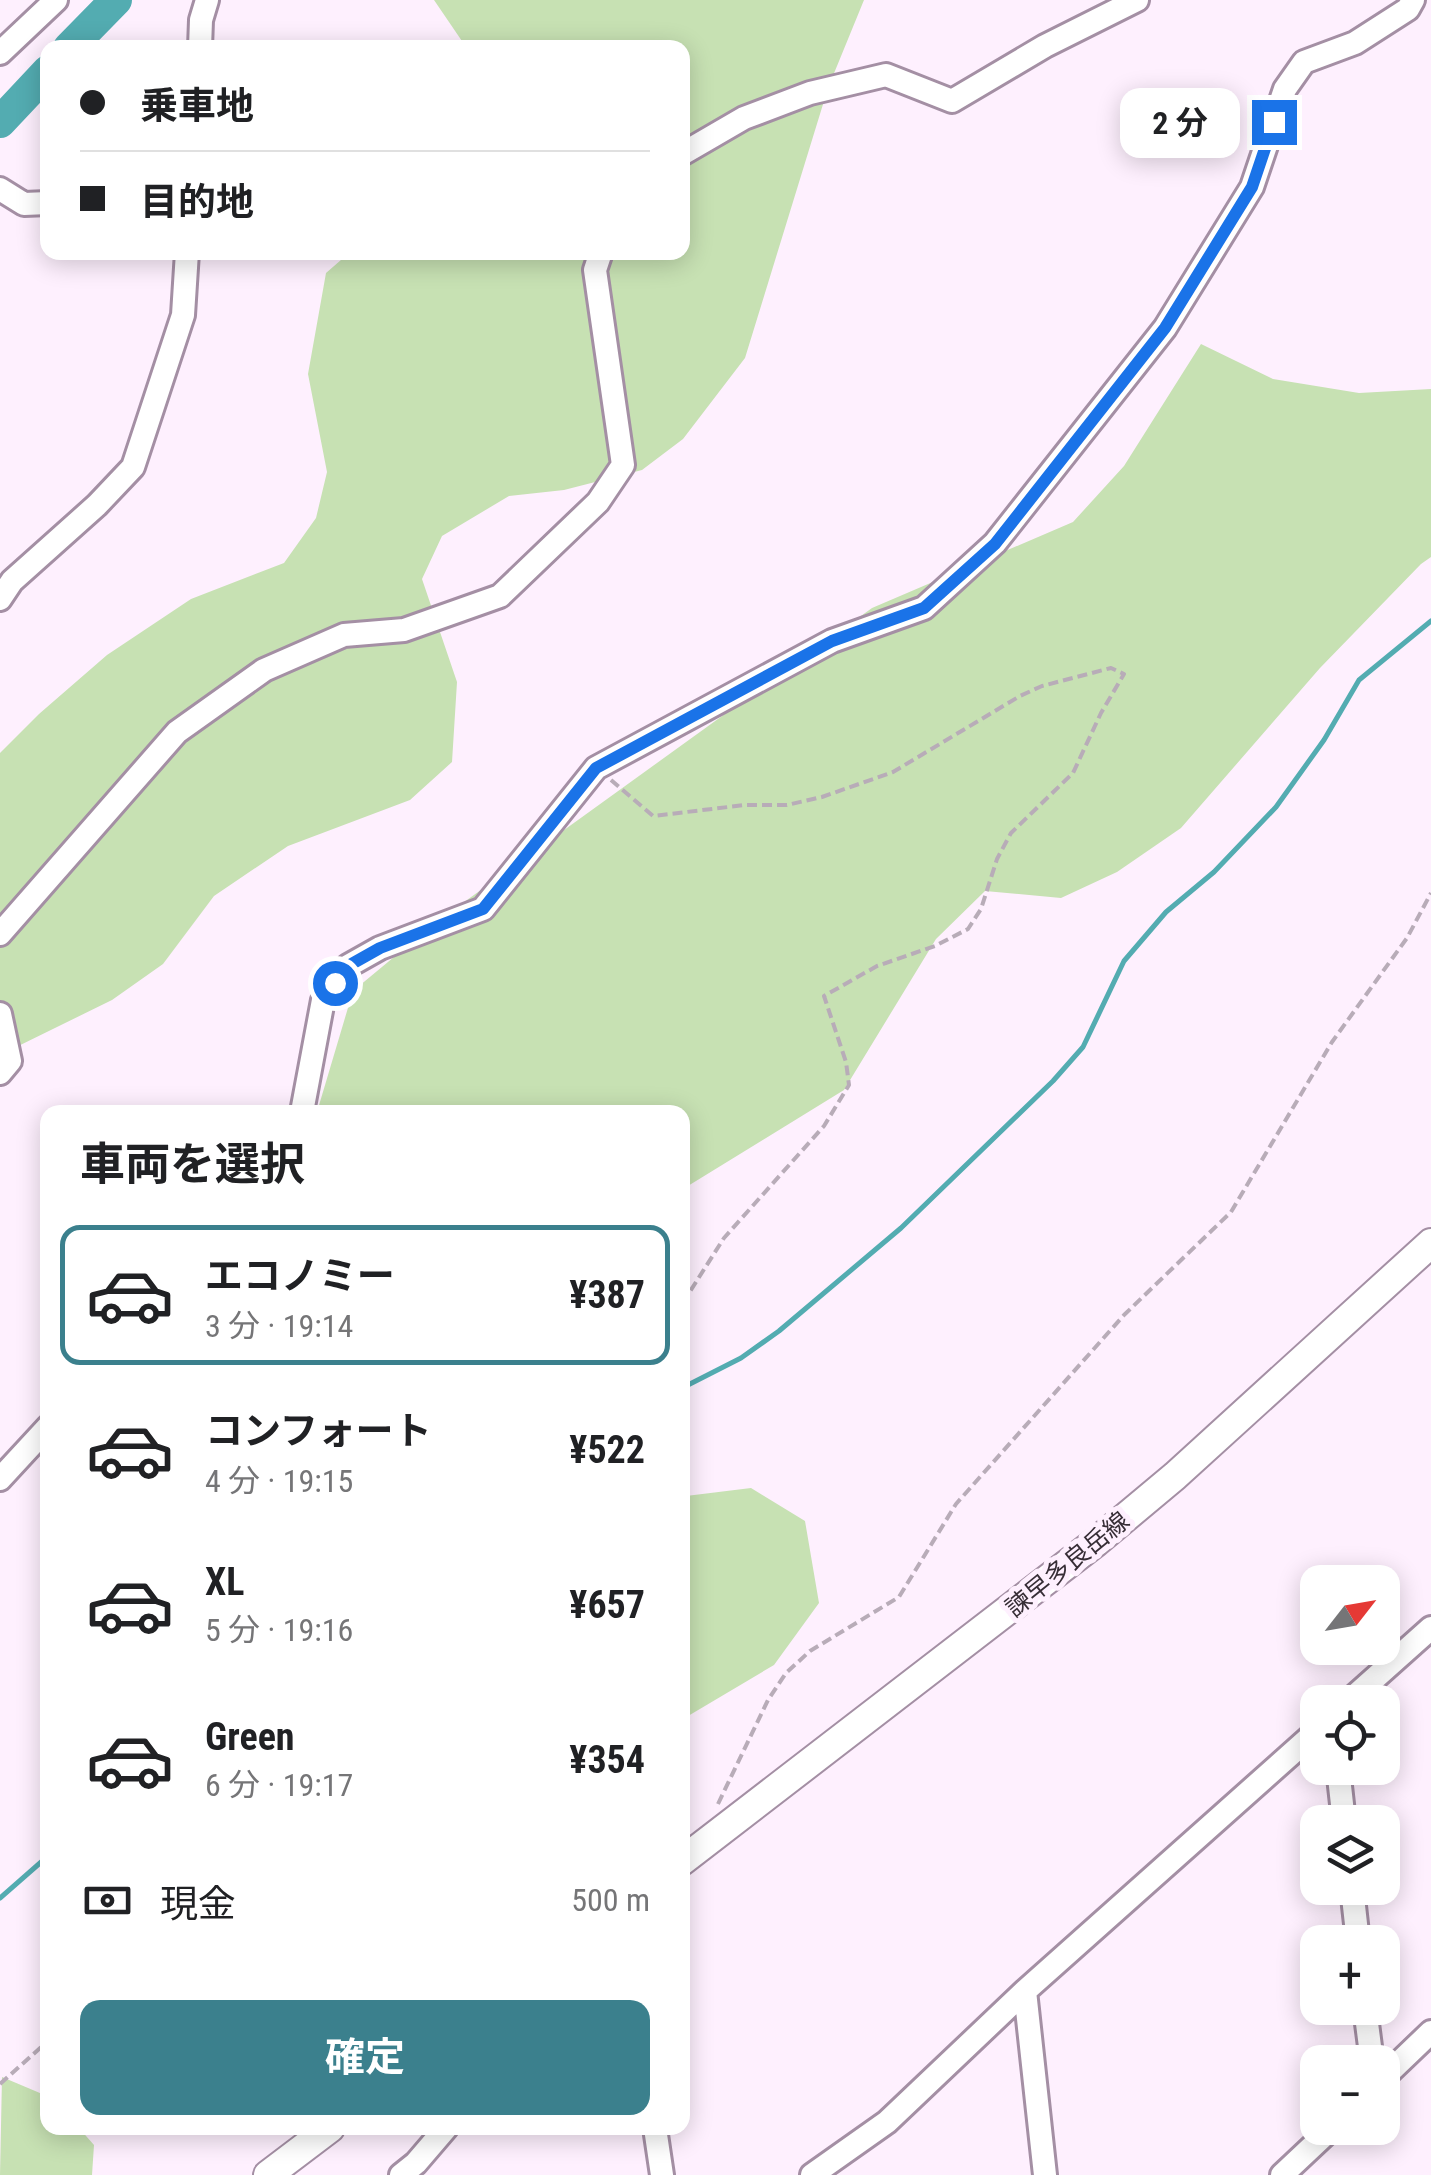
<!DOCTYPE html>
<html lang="ja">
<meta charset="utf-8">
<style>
:root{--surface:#fff;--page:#f6f6f6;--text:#202124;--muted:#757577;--line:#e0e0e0;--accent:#3b808d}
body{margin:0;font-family:"Roboto Condensed","Noto Sans JP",sans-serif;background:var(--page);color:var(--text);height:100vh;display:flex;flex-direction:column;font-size:38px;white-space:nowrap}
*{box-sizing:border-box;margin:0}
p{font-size:32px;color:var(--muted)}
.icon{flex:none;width:55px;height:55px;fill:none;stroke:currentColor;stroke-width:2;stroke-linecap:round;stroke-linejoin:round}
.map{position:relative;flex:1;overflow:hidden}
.sheet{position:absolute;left:40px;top:1105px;width:650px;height:1030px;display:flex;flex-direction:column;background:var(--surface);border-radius:20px;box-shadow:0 5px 25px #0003}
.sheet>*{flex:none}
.banner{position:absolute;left:40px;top:40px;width:650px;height:220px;border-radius:20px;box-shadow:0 5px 25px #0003;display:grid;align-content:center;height:220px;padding:0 40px;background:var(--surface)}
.needle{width:65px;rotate:59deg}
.tools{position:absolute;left:1300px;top:1565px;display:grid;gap:20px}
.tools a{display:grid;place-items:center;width:100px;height:100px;border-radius:20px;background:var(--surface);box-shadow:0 5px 25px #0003;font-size:50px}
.end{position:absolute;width:45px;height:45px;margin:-22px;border:12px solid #1a73e8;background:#fff;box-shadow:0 0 0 5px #fff}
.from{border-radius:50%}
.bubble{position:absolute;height:70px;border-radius:20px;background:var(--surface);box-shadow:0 5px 25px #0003;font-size:32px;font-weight:700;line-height:70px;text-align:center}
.banner b{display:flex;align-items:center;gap:35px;height:95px;font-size:38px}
.banner b+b{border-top:2px solid var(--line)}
.banner i{width:25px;height:25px;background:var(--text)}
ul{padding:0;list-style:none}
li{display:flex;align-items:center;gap:30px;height:140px;margin:0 20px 15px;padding:0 20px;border:5px solid transparent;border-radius:20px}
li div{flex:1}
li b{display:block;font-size:38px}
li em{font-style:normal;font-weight:700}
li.active{border-color:var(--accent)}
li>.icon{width:90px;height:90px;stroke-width:1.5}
h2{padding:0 40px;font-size:45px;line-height:120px}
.pay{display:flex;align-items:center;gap:25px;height:110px;padding:0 40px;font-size:38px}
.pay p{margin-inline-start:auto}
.button{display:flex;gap:20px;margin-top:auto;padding:20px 40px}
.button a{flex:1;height:115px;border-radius:20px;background:var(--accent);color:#fff;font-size:40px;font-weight:700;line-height:115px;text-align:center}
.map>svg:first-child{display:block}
</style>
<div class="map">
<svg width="1431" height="2175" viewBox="0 0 1431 2175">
<rect width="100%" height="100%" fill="#fef0fe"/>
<path fill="#c7e1b3" d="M434,0h430l-36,88 -83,270 -62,81 -41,31 -78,20 -55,6 -67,40 -20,43 35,103 -5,80 -42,38 -122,46 -74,50 -51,68 -51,36 -112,55v-302l39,-39 68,-59 84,-56 93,-36 32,-45 11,-46 -19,-98 18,-101 23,-20 333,-1v-204l-216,-1z
M1201,344l72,35 86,14 72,-4v168l-10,7 -101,104 -139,160 -64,44 -56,26 -76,-7 -49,48 -92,151 -161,99 -1,-77h-365l36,-121 82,-68 437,-315 201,-86 51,-56z
M751,1488l54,33 14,82 -45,62 -91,54v-220l3,-3z
M2,2077l45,19 1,32h31l15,17 -2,30h-92z"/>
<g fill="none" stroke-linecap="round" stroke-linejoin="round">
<path stroke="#53acb1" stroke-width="5" d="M682,1388l59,-30 38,-27 122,-103 152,-147 30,-34 41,-86 42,-49 48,-40 62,-65 48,-67 35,-60 72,-59
M0,1898l48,-42"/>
<path stroke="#53acb1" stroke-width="32" d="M69,48l47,-48
M0,122l48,-51"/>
<g stroke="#a48fa4" stroke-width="28">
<path id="minor" d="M200,48l1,-28 6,-20
M0,53l56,-53
M682,154l62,-36 66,-25 76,-18 66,26 93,-55 92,-46
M0,189l24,15 24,-1
M0,599l12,-18 85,-76 36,-38 50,-152 4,-63
M0,934l177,-202 87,-62 80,-35 60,-5 96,-34 98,-94 25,-37 -28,-195 6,-18
M0,1014l10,47 -10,12
M302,1112l21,-112 25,-34 32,-18 103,-39 113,-141 236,-127 92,-33 71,-65 170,-215 87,-141 33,-98 19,-27 51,-19 53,-34 5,-9
M0,1479l48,-52
M1348,1702l83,-74
M1338,1768l6,54
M1352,1888l6,54
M1025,1991l20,184
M1365,2008l7,54
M1382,2079l49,-47
M655,2128l7,47
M401,2175l15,-12 30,-35
M812,2175l75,-53 138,-131 293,-261
M1282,2175l50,-47"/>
</g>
<g stroke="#a48fa4" stroke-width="32">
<path id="major" d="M682,1861l414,-319 79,-66 256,-233
M268,2175l62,-47"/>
</g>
<path stroke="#b8acb8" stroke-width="4" stroke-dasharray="10 5" stroke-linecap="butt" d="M611,780l42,36 92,-11h42l35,-8 71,-25 127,-76 22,-10 69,-18 13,6 -23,39 -28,60 -62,60 -14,26 -16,50 -13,20 -33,17 -58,20 -53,30 22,66 3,23 -25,41 -100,112 -42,66
M718,1804l50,-104 18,-27 24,-22 89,-54 57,-93 168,-189 107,-103 101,-170 75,-104 24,-45
M0,2084l48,-43"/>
<use href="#minor" stroke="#fff" stroke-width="22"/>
<use href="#major" stroke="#fff" stroke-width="28"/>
</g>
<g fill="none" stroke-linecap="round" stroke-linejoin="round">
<path stroke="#1a73e8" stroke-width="12" d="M335,983l13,-17 32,-18 103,-39 113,-141 236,-127 92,-33 71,-64 170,-216 87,-141 22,-65"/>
</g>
<g text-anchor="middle" stroke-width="10" stroke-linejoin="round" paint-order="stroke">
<g font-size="25" fill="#372e36" stroke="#fef0fe">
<text transform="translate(1067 1564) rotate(-39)" y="9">諫早多良岳線</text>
</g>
</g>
</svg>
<div class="tools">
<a><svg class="needle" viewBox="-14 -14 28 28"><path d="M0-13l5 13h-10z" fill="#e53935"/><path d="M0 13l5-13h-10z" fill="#757577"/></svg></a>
<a><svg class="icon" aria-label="locate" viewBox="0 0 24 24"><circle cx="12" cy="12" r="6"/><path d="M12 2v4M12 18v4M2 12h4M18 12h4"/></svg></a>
<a><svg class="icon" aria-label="layers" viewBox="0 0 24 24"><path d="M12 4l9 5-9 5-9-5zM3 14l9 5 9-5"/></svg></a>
<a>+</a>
<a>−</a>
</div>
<i class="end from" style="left:335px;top:983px"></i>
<i class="end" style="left:1274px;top:122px"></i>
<div class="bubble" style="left:1120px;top:88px;width:120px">2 分</div>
<div class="banner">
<b><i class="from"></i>乗車地</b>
<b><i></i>目的地</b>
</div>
<section class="sheet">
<h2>車両を選択</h2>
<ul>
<li class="active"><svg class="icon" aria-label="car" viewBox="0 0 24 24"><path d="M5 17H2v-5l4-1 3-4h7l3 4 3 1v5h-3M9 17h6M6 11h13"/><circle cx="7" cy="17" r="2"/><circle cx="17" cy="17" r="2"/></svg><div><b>エコノミー</b><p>3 分 · 19:14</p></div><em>¥387</em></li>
<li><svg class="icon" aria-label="car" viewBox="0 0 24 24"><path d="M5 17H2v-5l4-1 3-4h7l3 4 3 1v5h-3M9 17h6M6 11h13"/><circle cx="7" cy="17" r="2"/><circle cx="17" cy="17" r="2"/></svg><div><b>コンフォート</b><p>4 分 · 19:15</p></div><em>¥522</em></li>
<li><svg class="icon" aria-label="car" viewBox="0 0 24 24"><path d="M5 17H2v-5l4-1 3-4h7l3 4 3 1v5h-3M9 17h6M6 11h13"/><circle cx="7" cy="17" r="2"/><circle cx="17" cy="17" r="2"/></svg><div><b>XL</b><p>5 分 · 19:16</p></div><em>¥657</em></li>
<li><svg class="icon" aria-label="car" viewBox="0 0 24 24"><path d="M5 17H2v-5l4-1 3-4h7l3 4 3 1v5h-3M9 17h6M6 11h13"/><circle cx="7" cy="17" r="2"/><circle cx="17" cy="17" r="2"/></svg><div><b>Green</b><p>6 分 · 19:17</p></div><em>¥354</em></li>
</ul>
<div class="pay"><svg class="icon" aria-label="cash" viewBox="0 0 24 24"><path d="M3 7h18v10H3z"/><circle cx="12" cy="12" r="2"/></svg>現金<p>500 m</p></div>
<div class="button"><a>確定</a></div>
</section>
</div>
